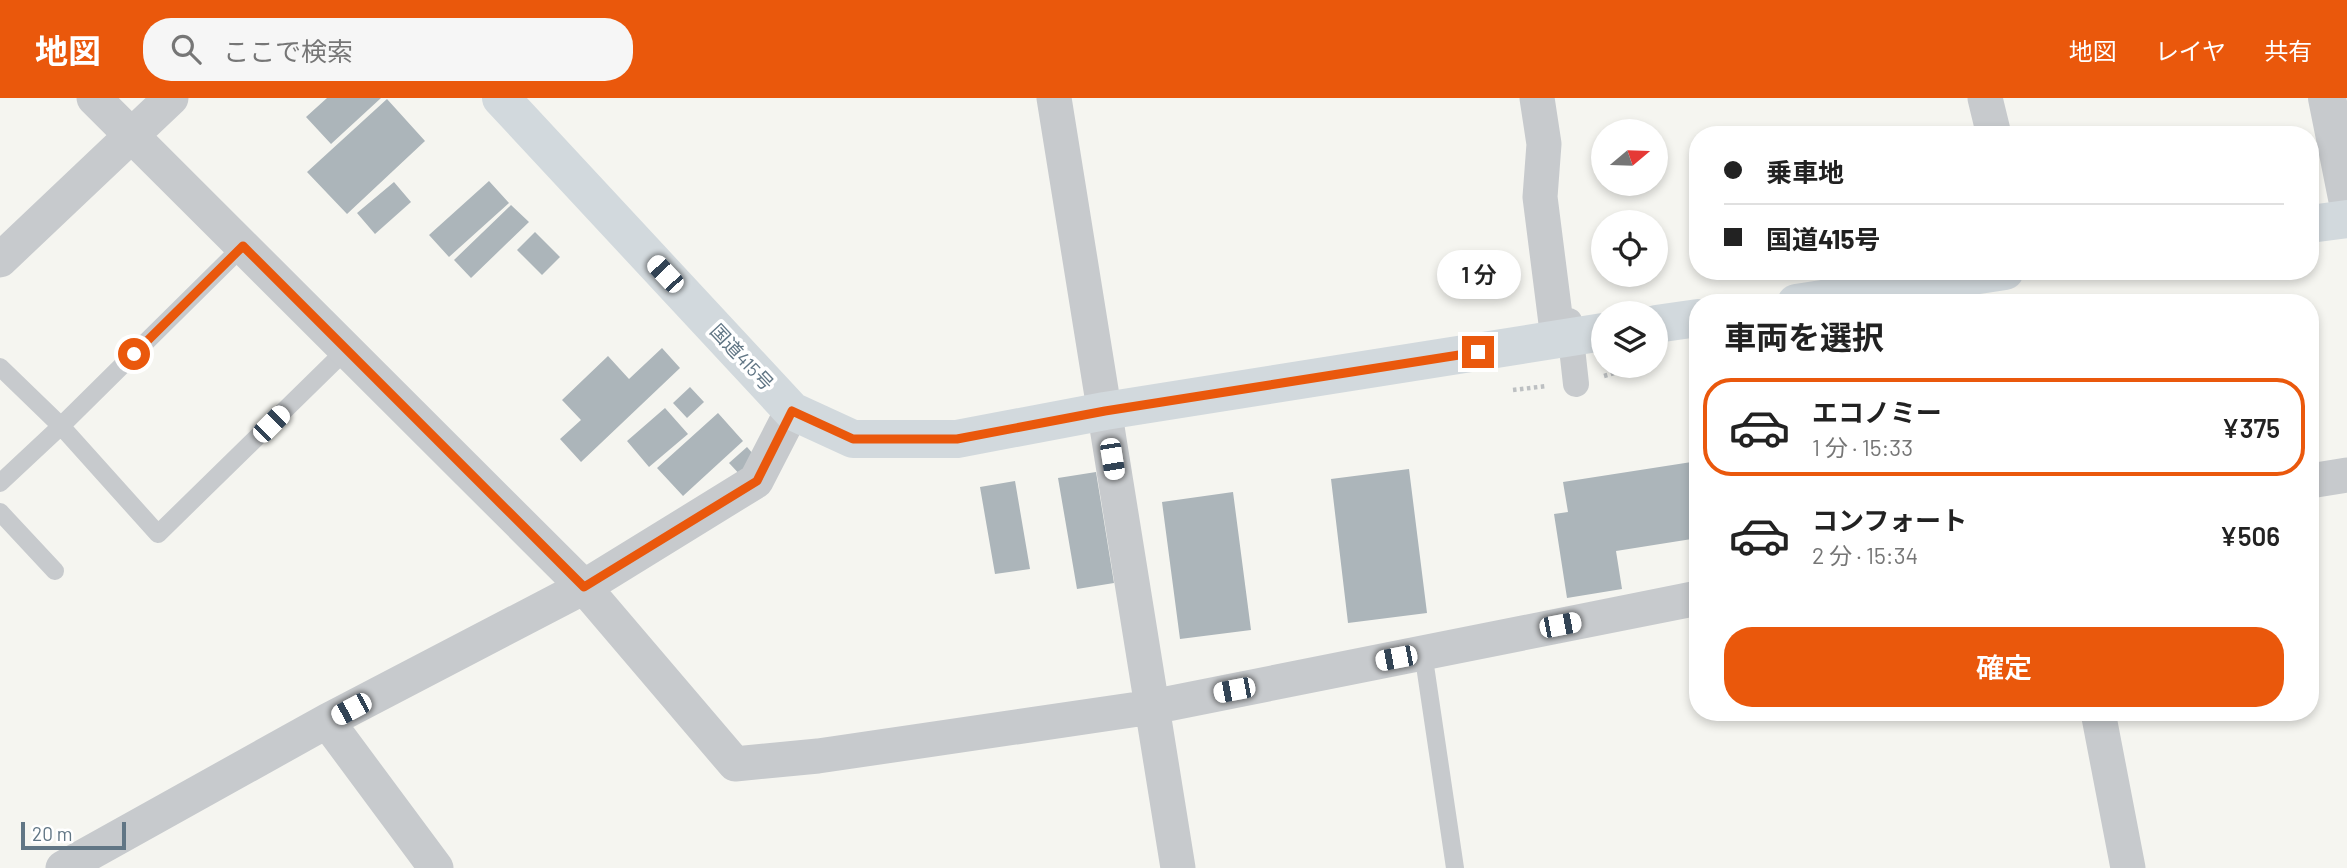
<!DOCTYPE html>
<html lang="ja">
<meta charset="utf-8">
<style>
:root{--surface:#fff;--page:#f6f6f6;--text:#222;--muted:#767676;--line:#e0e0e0;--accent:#ea580c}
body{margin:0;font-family:Barlow,"Noto Sans JP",sans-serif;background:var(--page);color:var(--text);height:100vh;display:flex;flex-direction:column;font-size:26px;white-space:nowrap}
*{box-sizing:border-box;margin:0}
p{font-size:23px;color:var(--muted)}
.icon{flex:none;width:38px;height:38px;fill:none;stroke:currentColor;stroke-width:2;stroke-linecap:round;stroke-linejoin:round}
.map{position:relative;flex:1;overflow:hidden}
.drawer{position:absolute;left:1689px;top:196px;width:630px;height:427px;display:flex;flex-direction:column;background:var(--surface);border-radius:28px;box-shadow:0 4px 10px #0003}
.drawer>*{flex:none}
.guide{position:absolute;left:1689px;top:28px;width:630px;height:154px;border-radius:28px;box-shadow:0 4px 10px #0003;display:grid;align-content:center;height:154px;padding:0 35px;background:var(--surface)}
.needle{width:46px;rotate:71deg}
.fabs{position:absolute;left:1591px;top:21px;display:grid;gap:14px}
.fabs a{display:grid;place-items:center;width:77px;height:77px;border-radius:50%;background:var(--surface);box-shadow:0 4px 10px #0003;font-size:35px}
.scale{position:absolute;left:21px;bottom:18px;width:105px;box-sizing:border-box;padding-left:7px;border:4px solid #617685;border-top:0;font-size:19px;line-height:24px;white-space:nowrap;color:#617685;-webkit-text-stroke:5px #fff;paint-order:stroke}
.end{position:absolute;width:32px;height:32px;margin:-16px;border:9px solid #ea580c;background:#fff;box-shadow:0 0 0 4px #fff}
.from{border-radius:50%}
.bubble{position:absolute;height:49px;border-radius:24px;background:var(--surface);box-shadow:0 4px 10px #0003;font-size:23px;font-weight:600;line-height:49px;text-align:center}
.car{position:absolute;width:21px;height:42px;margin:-21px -10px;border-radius:9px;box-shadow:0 0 5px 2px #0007;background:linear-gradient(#fff 24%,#345 0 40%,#fff 0 76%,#345 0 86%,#fff 0)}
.guide b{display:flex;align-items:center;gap:24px;height:66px;font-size:26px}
.guide b+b{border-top:2px solid var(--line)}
.guide i{width:18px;height:18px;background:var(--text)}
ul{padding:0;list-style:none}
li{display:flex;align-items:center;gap:21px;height:98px;margin:0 14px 10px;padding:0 21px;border:4px solid transparent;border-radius:28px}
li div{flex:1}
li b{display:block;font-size:26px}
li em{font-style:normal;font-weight:600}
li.selected{border-color:var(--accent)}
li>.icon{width:63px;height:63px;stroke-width:1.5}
h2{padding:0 35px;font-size:32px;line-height:84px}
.button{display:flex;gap:14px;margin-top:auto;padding:14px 35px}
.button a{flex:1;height:80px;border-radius:28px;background:var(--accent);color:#fff;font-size:28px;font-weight:600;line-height:80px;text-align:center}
header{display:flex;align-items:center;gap:42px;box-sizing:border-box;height:98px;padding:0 35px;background:var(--accent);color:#fff}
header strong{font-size:33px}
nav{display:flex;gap:38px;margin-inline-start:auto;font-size:24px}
.search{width:490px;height:63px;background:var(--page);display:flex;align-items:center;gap:18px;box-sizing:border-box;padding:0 24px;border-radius:28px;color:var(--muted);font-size:26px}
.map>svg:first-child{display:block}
</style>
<header>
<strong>地図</strong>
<div class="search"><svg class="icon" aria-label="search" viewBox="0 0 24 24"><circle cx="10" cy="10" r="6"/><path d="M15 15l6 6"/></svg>ここで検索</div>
<nav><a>地図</a><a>レイヤ</a><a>共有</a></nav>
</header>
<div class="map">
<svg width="2347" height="770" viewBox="0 0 2347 770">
<rect width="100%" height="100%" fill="#f5f5f0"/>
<path fill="#acb5ba" d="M327,0h54l-50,46 -25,-27z
M387,1l38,42 -78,73 -40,-42z
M489,83l20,22 -60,54 -20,-22z
M394,84l17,20 -36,32 -18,-21z
M511,107l18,17 -58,56 -17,-18z
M535,134l25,25 -18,18 -25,-25z
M662,250l18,20 -99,94 -21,-23 21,-19 -19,-20 46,-44 21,23z
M690,289l14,15 -17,16 -14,-15z
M665,310l23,26 -39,33 -22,-26z
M718,315l25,28 -60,55 -26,-28z
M747,349l14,16 -17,16 -15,-16z
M1698,363v77l-82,13 6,38 -55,9 -13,-84 14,-2 -5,-30z
M1409,371l18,144 -79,10 -17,-144z
M1096,374l18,111 -37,6 -19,-111z
M1015,383l15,88 -35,5 -15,-87z
M1233,394l18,138 -71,9 -18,-137z"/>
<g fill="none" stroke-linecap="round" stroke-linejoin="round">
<path stroke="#bdc0c2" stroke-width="4.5" stroke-dasharray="3.5 3.5" stroke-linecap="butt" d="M1604,278l34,-10
M1513,292l34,-4"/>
<path stroke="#c7cacd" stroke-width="18" d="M0,269l61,59 97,108 189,-185
M0,385l61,-57 182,-180
M0,414l55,59
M1423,554l32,216"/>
<path stroke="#c7cacd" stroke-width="26" d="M1569,223l7,63"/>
<path stroke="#c7cacd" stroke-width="35" d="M94,0l490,489 151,177 83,-8 334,-49 546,-109
M1054,0l124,770
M1537,0l7,46 -4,53 18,142
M1985,0l9,37
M0,162l171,-162
M2310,383l37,-6
M2098,614l30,156
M327,623l109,147
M63,770l264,-147 257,-134 172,-106 36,-70"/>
<path stroke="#c7cacd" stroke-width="38" d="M2327,0l20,100"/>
<path stroke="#d2d9dd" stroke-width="38" d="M501,0l291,313 61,28h104l148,-28 498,-79
M2310,126l37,-5
M1796,205l209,-32
M1656,226l42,-6"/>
</g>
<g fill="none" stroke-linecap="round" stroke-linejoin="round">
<path stroke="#ea580c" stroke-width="9" d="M134,256l109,-108 341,341 173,-106 35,-70 61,28h104l148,-28 373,-59"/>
</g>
<g text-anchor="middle" stroke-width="7" stroke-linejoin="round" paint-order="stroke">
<g font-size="19" fill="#617685" stroke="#fff">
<text transform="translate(742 259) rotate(47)" y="7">国道415号</text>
</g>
</g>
</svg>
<div class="fabs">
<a><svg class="needle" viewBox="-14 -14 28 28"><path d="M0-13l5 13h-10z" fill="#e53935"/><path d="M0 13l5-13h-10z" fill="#767676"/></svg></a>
<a><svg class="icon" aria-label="locate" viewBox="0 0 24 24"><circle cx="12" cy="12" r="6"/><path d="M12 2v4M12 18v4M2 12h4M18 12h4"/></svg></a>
<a><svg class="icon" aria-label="layers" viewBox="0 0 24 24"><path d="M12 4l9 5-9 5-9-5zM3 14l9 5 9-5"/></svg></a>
</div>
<div class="scale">20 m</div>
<i class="end from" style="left:134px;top:256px"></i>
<i class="end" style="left:1478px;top:254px"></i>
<div class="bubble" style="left:1437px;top:152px;width:84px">1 分</div>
<i class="car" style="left:665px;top:176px;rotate:317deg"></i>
<i class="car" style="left:271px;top:326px;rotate:45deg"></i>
<i class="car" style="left:1112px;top:361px;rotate:171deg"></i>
<i class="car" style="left:1560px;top:527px;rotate:79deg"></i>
<i class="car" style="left:1396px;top:560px;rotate:259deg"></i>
<i class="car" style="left:1234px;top:592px;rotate:259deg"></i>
<i class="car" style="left:351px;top:611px;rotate:242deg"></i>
<div class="guide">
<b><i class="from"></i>乗車地</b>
<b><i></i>国道415号</b>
</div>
<section class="drawer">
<h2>車両を選択</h2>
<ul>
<li class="selected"><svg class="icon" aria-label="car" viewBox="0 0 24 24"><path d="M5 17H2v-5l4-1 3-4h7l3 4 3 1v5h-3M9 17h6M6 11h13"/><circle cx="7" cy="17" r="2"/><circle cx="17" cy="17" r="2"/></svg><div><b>エコノミー</b><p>1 分 · 15:33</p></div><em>¥375</em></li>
<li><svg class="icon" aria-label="car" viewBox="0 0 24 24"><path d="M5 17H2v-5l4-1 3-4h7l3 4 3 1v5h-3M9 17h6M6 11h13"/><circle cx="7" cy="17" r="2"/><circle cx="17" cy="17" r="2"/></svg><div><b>コンフォート</b><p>2 分 · 15:34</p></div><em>¥506</em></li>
</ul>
<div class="button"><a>確定</a></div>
</section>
</div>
